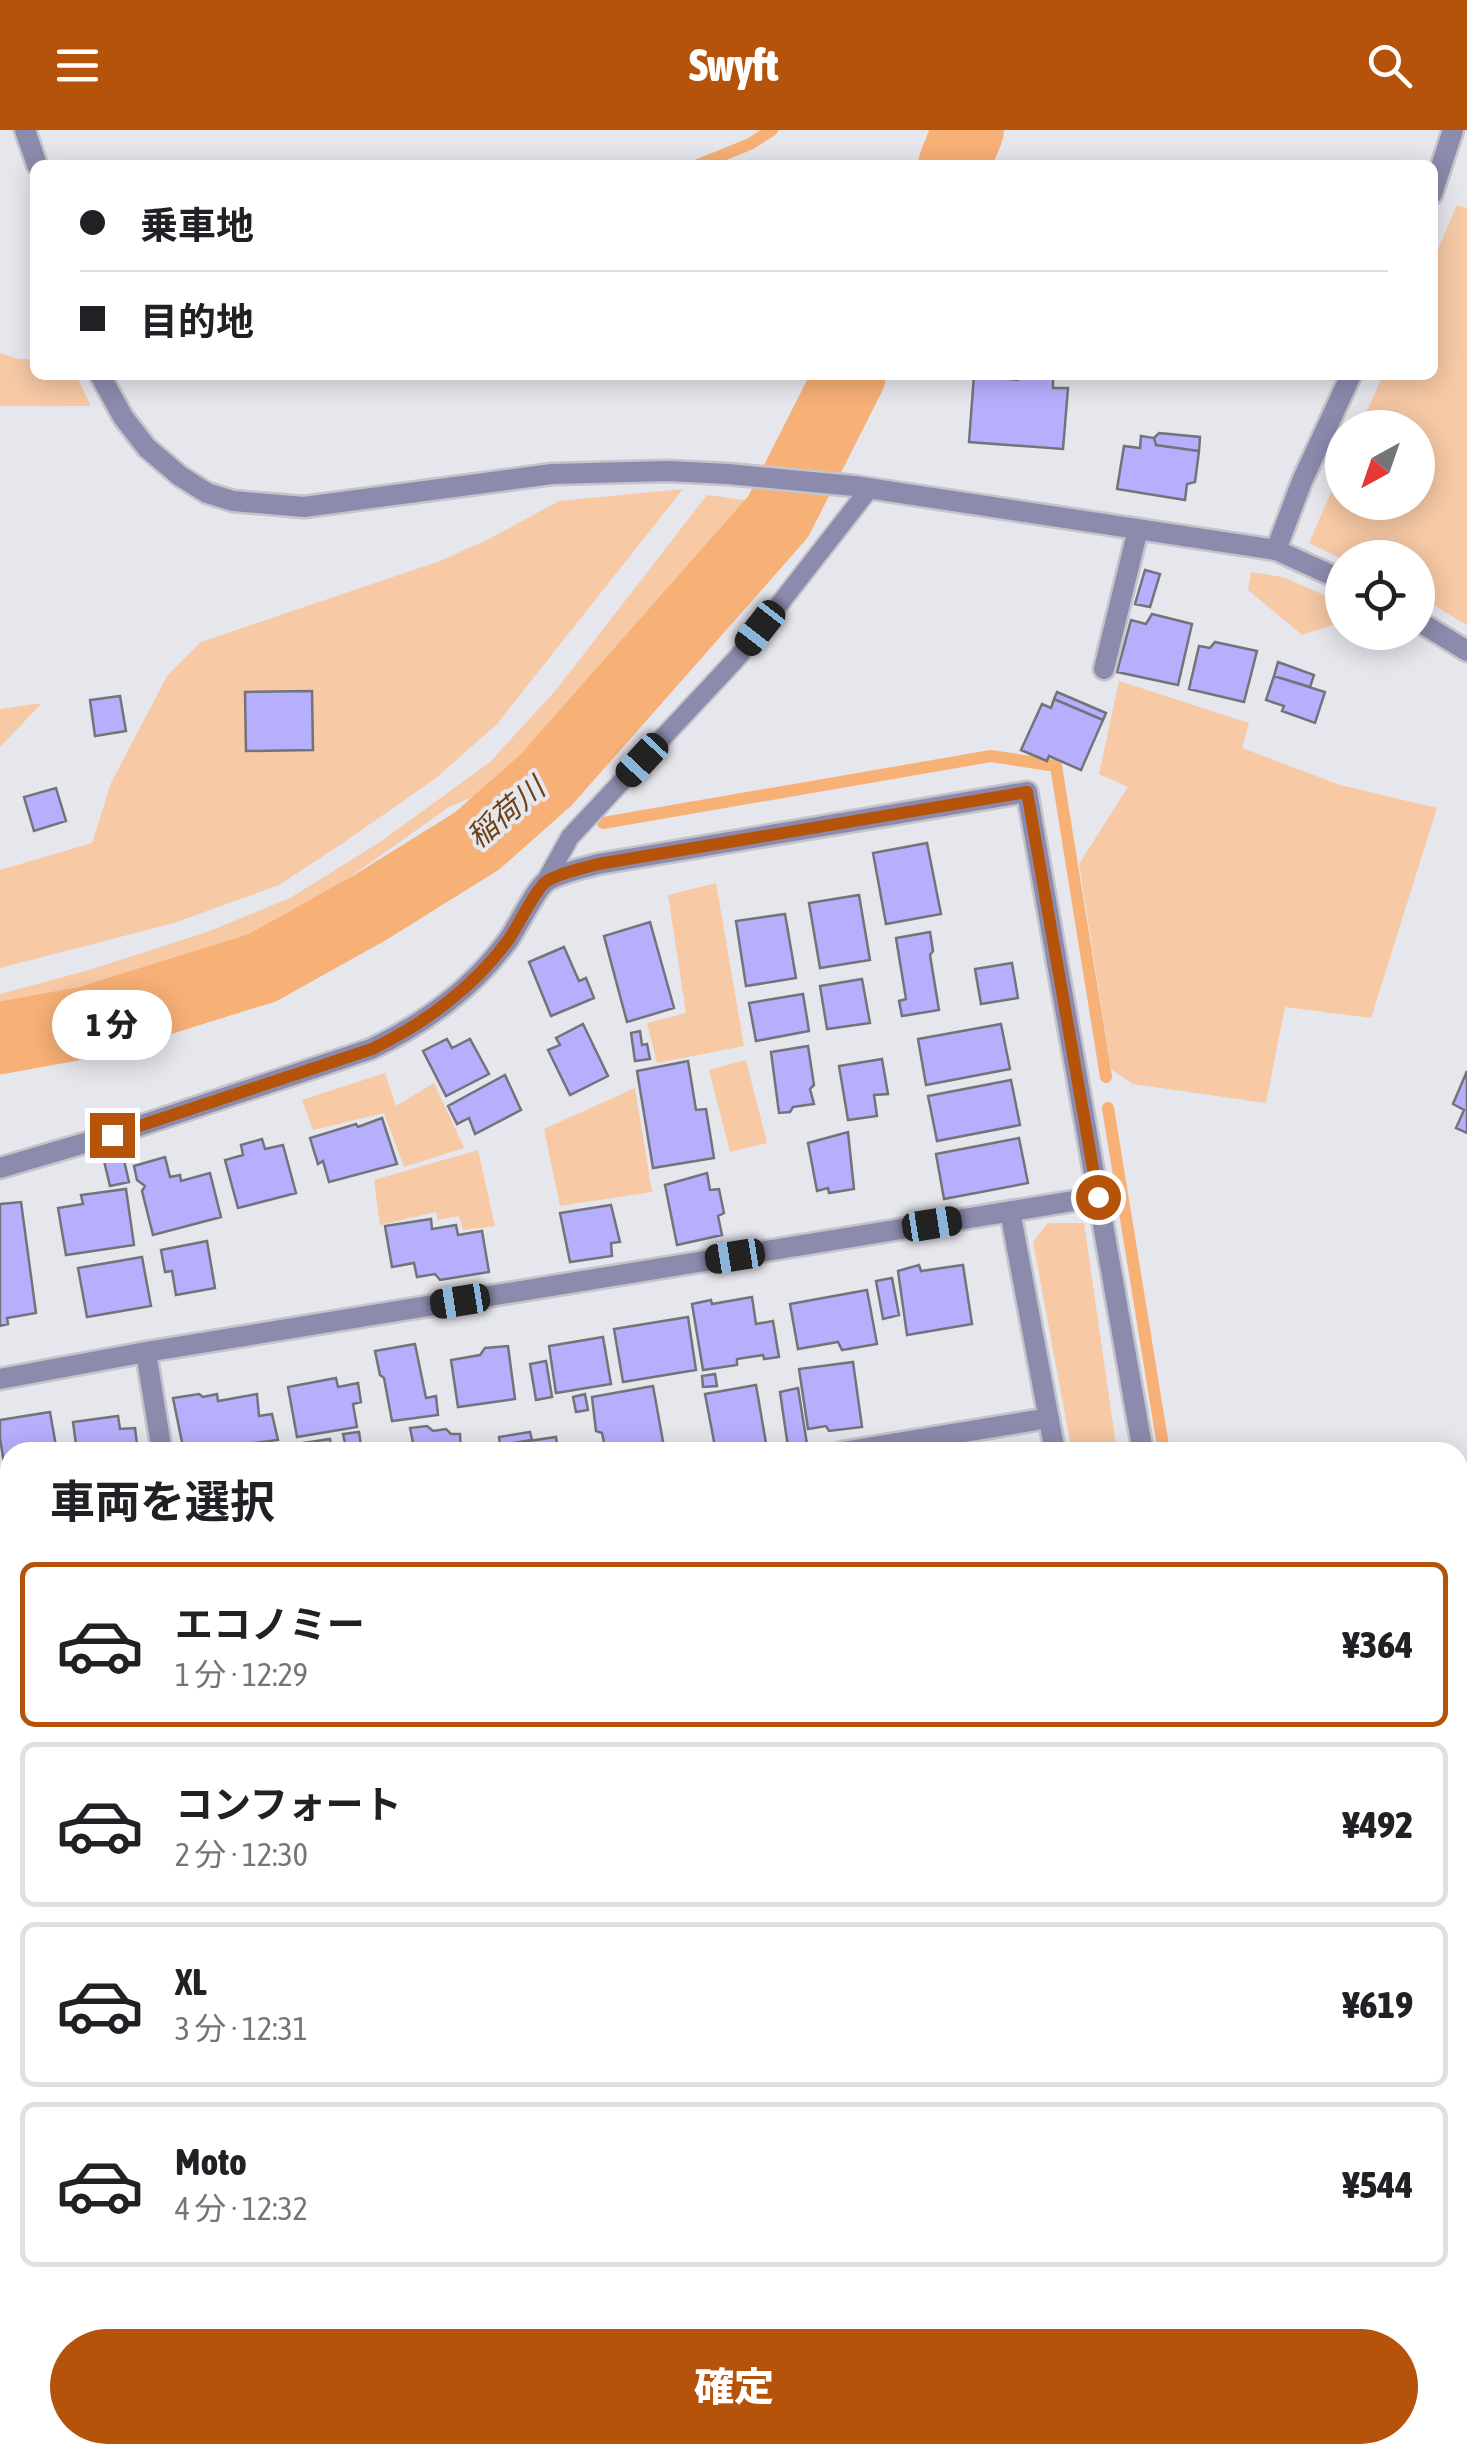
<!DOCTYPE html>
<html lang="ja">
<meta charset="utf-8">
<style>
:root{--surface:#fff;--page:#f6f6f6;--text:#202124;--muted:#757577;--line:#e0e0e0;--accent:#b45309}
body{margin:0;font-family:"Asap Condensed","Noto Sans JP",sans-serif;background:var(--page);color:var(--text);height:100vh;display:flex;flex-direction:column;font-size:38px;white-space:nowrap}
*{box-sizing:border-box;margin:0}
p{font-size:32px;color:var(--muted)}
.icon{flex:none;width:55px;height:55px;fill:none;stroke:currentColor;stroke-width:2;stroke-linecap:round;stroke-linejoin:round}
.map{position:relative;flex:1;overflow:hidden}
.panel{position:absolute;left:0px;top:1312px;width:1468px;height:1022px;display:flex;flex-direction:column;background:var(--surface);border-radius:30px 30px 0 0;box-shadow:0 5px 25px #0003}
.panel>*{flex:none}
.guide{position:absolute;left:30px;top:30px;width:1408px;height:220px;border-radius:15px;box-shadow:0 5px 25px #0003;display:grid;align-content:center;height:220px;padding:0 50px;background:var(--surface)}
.needle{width:65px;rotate:220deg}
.tools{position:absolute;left:1325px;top:280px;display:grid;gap:20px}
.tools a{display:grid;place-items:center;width:110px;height:110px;border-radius:50%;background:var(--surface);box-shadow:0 5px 25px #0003;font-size:50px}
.end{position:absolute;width:45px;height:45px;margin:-22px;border:12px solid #b45309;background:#fff;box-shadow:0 0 0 5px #fff}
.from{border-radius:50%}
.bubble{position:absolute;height:70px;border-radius:35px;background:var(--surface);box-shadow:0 5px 25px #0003;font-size:32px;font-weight:800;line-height:70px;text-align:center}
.car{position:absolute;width:30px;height:60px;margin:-30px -15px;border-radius:12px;box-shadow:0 0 8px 2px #0007;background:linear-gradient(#222 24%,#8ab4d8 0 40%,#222 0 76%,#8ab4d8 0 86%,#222 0)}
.guide b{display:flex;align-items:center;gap:35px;height:95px;font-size:38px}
.guide b+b{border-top:2px solid var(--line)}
.guide i{width:25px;height:25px;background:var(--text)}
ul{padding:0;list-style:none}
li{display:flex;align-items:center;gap:30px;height:165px;margin:0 20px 15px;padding:0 30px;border:5px solid var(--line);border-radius:15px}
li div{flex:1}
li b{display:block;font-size:38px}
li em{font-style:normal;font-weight:800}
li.active{border-color:var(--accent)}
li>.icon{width:90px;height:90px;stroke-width:1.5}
h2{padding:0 50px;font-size:45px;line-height:120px}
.cta{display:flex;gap:20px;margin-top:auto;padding:20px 50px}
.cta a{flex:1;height:115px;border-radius:60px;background:var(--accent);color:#fff;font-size:40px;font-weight:800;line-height:115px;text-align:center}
header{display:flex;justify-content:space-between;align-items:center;height:130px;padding:0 50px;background:var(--accent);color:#fff;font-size:45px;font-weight:800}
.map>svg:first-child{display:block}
</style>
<header><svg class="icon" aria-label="menu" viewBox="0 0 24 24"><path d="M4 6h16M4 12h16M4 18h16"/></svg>Swyft<svg class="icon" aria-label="search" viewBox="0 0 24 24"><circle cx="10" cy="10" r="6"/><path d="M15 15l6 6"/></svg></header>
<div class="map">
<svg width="1467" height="2333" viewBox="0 0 1467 2333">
<rect width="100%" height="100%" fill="#e6e6ed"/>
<path fill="#f7c9a5" d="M1457,75l10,3v417l-49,-29v-38l-76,1 -33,-16 33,-76v35h76v-74l-58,-1 23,-52h49l1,-114z
M0,223l18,6h17v16h41l15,31h-91z
M683,359l-186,235 -61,54 -93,65 -64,42 -105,38 -174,45v-98l92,-27 19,-60 56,-107 34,-34 239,-81 49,-22 70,-38z
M707,365l66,9 -2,10 -248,261 -74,32 -137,97 -77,37 -138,41 -97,25v-13l89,-24 118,-38 83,-34 90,-56 110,-80 66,-72z
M1251,442l32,5 59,26v19l-40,13 -54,-45z
M1119,551l130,42 -7,25 98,37 97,23 -66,210 -86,-11 -19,96 -133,-19 -22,-15 -32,-205 49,-77 -29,-13z
M42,573l-42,44v-38z
M716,753l28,163 -87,17 -10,-40 39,-10 -18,-118z
M746,930l21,83 -37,9 -21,-82z
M385,943l11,33 38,-23 30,65 -60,19 -20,-54 -71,17 -11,-30z
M635,958l17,104 -92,14 -16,-77z
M478,1020l17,76 -32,4 -4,-14 -21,4 -2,-8 -56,13 -6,-45z
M1048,1093h36l33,229h-45l-39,-210z
M1467,1561v197l-9,-2v-193z
M1015,2325h218l-55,8h-161z"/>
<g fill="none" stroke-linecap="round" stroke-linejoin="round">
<path stroke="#f7b076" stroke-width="12" d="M698,35l52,-21 22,-14
M603,693l388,-67 65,10 50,311
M1108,978l56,344"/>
<path stroke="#f7b076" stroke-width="72" d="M954,35l14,-35
M0,908l88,-16 174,-54 109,-61 106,-66 69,-61 232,-263 72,-142"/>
</g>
<path fill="#b5affd" stroke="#737379" stroke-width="2.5" d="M974,245l44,5 5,-5 30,2v11h15l-5,61 -94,-7z
M1159,303l41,4 -1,14 -43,-6 -2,-7z
M1141,306l13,2 2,7 43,6 -4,31 -8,2 -2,16 -68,-11 7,-43 16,2z
M1145,440l15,4 -10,33 -15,-3z
M1152,484l40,10 -14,61 -61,-13 14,-52 15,4z
M1215,512l42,9 -13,51 -55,-13 10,-43 11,2z
M1278,532l36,13 -4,12 -36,-11z
M1274,546l51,16 -10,31 -33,-12 2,-5 -18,-6z
M312,561l1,59 -67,1 -1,-59z
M1057,562l49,21 -3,7 -49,-21z
M120,566l6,35 -31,5 -5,-36z
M1054,569l49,21 -22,50 -32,-14 -2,5 -26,-11 21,-46 9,4z
M56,658l10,33 -32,10 -10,-34z
M927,713l14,71 -55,10 -13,-71z
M859,765l11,65 -50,8 -11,-65z
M785,784l11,64 -50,8 -10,-65z
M650,792l24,86 -47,14 -23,-86z
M930,802l3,19 -3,4 9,55 -37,6 -3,-15 7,-2 -10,-61z
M564,817l15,34 7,-3 8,20 -43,18 -22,-54z
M1012,833l6,35 -37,6 -6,-35z
M862,849l8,44 -43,6 -7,-43z
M803,864l6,37 -53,10 -7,-38z
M583,894l25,52 -38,19 -22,-45 12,-5 -4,-7z
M1001,894l9,45 -84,16 -8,-46z
M640,901l2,14 5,-1 3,15 -15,2 -4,-28z
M447,909l5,9 18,-9 19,35 -43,22 -23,-45z
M808,916l6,39 -4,4 4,15 -21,3 -3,5 -11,1 -8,-61z
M882,929l6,35 -14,1 3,21 -29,4 -9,-54z
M688,931l8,49 10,-1 8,49 -61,10 -16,-97z
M1467,941v62l-11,-5 8,-18 -11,-6z
M505,945l16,35 -46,24 -6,-16 -12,6 -9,-18z
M1011,950l9,45 -83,16 -9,-45z
M382,988l15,46 -68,18 -6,-21 -5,3 -8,-26 46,-14 2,3z
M848,1002l6,57 -25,4 -1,-5 -11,3 -9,-48z
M1019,1008l9,45 -84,16 -8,-45z
M262,1009l3,10 18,-4 13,48 -58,15 -13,-48 18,-5 -2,-10z
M123,1026l6,26 -19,4 -6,-25z
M165,1027l5,20 10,-2 1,6 29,-8 11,44 -68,18 -11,-44 3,-5 -8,-6 -3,-14z
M707,1043l3,17 9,-1 5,24 -6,3 4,19 -45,10 -12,-60z
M126,1059l8,56 -68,10 -8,-47 25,-4 -2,-9z
M21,1072l15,111 -29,5 1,6 -8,2v-122z
M611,1075l9,37 -9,1 1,13 -42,6 -10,-49z
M431,1089l1,10 24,-4 2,10 24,-4 7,41 -49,8 -5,-6 -18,3 -3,-14 -22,4 -7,-41z
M207,1111l8,47 -39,7 -4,-24 -7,1 -4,-22z
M142,1127l9,49 -64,11 -9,-49z
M919,1135l2,6 42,-6 9,59 -65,11 -9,-64z
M892,1148l7,37 -16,4 -7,-38z
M867,1160l10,54 -35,6 -4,-8 -40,7 -8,-45z
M752,1167l4,27 17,-3 6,36 -15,2 -1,-4 -26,4v6l-34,5 -11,-66 19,-4 1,4z
M688,1187l8,53 -73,12 -9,-53z
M603,1207l8,47 -55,9 -7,-47z
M415,1214l11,54 10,-2 2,19 -46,6 -8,-43 -4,-3 -5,-24z
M508,1216l7,53 -57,8 -7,-47 29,-5 5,-7z
M546,1231l6,36 -16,3 -6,-36z
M853,1232l9,65 -33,4 -3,-5 -18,3 -9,-60z
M715,1244l2,12 -14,1 -1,-11z
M336,1248l2,9 20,-4 3,19 -8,2 4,23 -60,10 -9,-50z
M756,1255l11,64 -22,3h-29l-11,-58z
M653,1256l11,61 -3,5h-55l-4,-19 -6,-2 -4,-34z
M798,1258l9,56 -19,3 -8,-55z
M199,1264l4,3 14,-3 1,7 39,-7 2,22 13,-2 6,26 -94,12 -11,-54z
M585,1264l3,16 -12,2 -3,-15z
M50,1282l7,40h-47v31h-3l-7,-45v-18z
M118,1286l2,13 15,-1 3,24h-61l-4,-30z
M427,1296l6,5 13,-2 5,5h9l1,17 -46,1 -5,-24z
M359,1302l3,20h-15l-4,-18z
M530,1302l2,8 -32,5 -1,-8z
M556,1307l2,15h-63l-1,-6z
M330,1309l2,13h-61l-1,-4z
M10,1363v36l-10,1v-35z
M10,1410v32l-10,2v-32z
M10,1453v35l-9,2 -1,-36z
M10,1523v41l-10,2v-41z
M3,1587l7,40v17l-10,1v-57z
M0,2279l8,54h-8z
M252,2325h40l2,8h-41z
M398,2325h63l-48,8h-13z
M531,2325h51l2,8h-60l-1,-2 8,-2z
M647,2325h55l2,8h-56z
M790,2325h53l5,8h-56z
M874,2325h96l1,8h-95z
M186,2326l1,7h-40v-1z"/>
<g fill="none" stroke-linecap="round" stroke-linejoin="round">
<g stroke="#c4c4ca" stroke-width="22">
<path id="lane" d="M545,752l25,-45 168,-180 132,-169"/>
</g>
<g stroke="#c4c4ca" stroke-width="25">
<path id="street" d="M25,0l12,35
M1432,64l21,-64
M100,245l23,42 24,31 33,28 27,17 26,8 71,6 248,-33 116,-3 60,3 126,12 422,64 66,30
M1276,420l26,-69 49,-106
M1418,491l49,30
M1104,539l34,-140
M0,1038l112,-33 259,-86c53,-25 103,-62 138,-110 9,-13 27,-51 38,-58 12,-8 37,-13 51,-17l429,-72 116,660
M1010,1081l45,241
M146,1222l16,100
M0,1249l146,-27 952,-155
M842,1322l207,-34
M1458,1537l9,-2
M0,1679l10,-2
M764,2325l1,8
M994,2325l1,8
M1313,2325l1,8"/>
</g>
<g stroke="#c4c4ca" stroke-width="25">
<path id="secondary" d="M0,2048l10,61
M46,2325l1,8"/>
</g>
<use href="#lane" stroke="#8d8bad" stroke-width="18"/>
<use href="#street" stroke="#8d8bad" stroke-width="20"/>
<use href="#secondary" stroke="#635f8f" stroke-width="20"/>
</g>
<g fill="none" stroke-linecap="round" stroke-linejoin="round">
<path stroke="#b45309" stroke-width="12" d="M112,1005l260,-86c52,-25 102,-62 137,-110 9,-13 27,-51 38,-58 12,-8 37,-13 51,-17l429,-72 71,405"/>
</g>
<g text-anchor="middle" stroke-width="8" stroke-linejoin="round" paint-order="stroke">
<g font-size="30" font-style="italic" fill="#6e4015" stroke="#e6e6ed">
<text transform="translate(506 683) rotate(-40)" y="10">稲荷川</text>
</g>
</g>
</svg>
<div class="tools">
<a><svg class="needle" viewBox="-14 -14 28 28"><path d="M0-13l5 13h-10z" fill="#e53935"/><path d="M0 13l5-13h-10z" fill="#757577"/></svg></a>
<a><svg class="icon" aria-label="locate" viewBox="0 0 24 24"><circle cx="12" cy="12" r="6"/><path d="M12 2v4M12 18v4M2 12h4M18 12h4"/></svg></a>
</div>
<i class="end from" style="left:1098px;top:1067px"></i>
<i class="end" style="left:112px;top:1005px"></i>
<div class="bubble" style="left:52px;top:860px;width:120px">1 分</div>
<i class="car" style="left:760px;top:498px;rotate:218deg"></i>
<i class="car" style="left:642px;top:630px;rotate:223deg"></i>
<i class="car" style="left:932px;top:1094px;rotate:81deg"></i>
<i class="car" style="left:735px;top:1126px;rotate:261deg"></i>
<i class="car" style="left:460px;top:1171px;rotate:261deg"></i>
<div class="guide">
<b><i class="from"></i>乗車地</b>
<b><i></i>目的地</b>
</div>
<section class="panel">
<h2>車両を選択</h2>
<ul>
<li class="active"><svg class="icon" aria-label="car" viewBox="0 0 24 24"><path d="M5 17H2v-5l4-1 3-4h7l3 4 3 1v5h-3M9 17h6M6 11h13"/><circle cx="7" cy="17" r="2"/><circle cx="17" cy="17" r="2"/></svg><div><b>エコノミー</b><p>1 分 · 12:29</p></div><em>¥364</em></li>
<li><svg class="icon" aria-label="car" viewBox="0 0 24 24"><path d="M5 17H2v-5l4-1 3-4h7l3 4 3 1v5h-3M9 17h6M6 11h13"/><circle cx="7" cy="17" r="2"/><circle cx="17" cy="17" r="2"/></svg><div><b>コンフォート</b><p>2 分 · 12:30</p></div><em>¥492</em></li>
<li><svg class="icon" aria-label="car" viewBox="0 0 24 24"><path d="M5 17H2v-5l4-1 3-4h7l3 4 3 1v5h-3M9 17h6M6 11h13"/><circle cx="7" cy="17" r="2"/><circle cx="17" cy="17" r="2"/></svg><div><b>XL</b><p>3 分 · 12:31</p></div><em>¥619</em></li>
<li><svg class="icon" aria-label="car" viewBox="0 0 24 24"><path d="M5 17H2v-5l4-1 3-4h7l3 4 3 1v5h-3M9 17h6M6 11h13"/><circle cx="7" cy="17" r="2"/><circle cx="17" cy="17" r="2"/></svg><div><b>Moto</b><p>4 分 · 12:32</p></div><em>¥544</em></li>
</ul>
<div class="cta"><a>確定</a></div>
</section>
</div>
